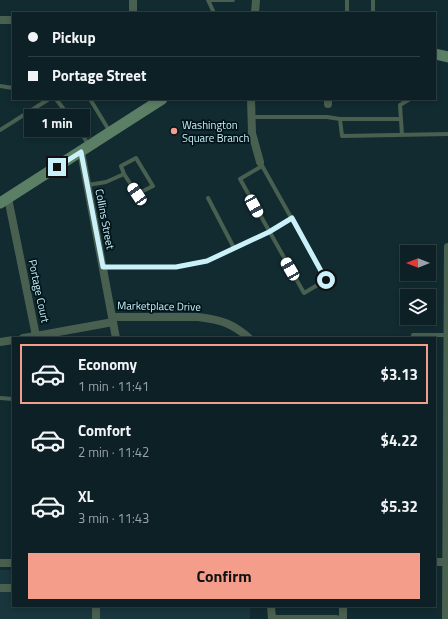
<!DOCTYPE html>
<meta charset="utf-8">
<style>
:root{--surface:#0d2025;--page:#1b2d32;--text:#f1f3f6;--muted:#9aa3a7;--line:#2d3e42;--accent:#f49d8b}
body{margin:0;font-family:"Titillium Web",sans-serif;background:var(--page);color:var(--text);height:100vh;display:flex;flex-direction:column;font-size:15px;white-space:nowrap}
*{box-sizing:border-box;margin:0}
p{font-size:13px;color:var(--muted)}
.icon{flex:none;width:22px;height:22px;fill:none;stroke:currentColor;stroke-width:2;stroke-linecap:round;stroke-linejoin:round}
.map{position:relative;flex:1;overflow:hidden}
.panel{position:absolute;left:12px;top:337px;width:424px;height:270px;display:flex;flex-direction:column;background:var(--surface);border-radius:0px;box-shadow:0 2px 6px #0003,0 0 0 1px var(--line)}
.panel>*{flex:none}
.guide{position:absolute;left:12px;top:12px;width:424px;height:88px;border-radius:0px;box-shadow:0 2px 6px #0003,0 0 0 1px var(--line);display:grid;align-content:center;height:88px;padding:0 16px;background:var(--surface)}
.needle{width:26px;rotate:270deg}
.controls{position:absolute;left:400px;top:245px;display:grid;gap:8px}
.controls a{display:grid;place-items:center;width:36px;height:36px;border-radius:0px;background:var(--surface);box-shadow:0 2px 6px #0003,0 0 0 1px var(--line);font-size:20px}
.end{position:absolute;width:18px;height:18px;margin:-9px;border:5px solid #caf1f9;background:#111;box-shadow:0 0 0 2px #111}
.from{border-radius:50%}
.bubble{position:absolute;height:28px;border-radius:0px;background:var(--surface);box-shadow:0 2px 6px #0003,0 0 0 1px var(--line);font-size:13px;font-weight:700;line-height:28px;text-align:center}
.car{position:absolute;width:12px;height:24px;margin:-12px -6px;border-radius:5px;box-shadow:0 0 3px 1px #0007;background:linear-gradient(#fff 24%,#345 0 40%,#fff 0 76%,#345 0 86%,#fff 0)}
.guide b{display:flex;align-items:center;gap:14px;height:38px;font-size:15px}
.guide b+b{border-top:1px solid var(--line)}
.guide i{width:10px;height:10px;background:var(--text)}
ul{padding:7px 0 0;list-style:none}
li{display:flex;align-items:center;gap:12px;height:60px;margin:0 8px 6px;padding:0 8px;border:2px solid transparent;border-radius:0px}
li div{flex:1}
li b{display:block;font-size:15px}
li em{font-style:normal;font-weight:700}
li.current{border-color:var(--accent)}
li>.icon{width:36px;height:36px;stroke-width:1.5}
.cta{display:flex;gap:8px;margin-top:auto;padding:8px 16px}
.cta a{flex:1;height:46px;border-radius:0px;background:var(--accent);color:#111;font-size:16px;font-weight:700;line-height:46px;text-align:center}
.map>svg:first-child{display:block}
</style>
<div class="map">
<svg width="448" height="619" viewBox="0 0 448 619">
<rect width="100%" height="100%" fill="#112b31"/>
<path fill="#18363c" d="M0,570h13v36h237v13h-250z"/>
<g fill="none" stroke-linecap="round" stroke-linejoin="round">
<path stroke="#495f4f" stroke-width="4" d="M373,0v13
M214,13l-6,-13h25
M347,13v-13
M0,86l13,2
M56,99l22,29 10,16
M90,99l20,33
M251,117h76l13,2 2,17 106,-2
M340,119h61
M0,130l49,-31
M402,135l-2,-30 10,-6
M260,162l66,118 -22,13 -64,-114 22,-13
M88,185l18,-3 18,-8 13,20 16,-8 -17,-28 -15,8 3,8
M208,198l26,50
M103,267h73l31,-6 62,-29 23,-14
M413,335h34
M0,398l13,1"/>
<path stroke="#495f4f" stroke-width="8" d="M133,0v13
M255,13l1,-13
M0,20h13
M251,99l1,34 8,29
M328,104v-5
M81,152l35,186
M8,198l28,138 77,-14
M112,317h86c23,3 34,6 51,21
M23,338l13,-2
M0,342l13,-2
M435,562h13
M0,563h13
M0,588h13
M96,606v13
M271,606l1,13
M343,606v13
M272,619h64
M446,619l2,-372"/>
<path stroke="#5b7f65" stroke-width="11" d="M435,54l13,3
M0,203l162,-104"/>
</g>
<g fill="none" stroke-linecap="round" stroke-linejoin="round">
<path stroke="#caf1f9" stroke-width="5" d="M57,167l24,-15 22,115h73l31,-6 62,-29 23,-14 34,62"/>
</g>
<circle fill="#f49d8b" stroke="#001419" stroke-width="1.5" cx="174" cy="131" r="4"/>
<g text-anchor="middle" stroke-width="3.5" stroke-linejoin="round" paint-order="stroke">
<g font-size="11" fill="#caf1f9" stroke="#001419" text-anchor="start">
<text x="182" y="129">Washington<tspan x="182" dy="13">Square Branch</tspan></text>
</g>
<g font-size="11" fill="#caf1f9" stroke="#001419">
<text transform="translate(105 219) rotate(79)" y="4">Collins Street</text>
<text transform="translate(39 291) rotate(78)" y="4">Portage Court</text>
<text transform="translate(159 306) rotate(1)" y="4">Marketplace Drive</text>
</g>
</g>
</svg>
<div class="controls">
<a><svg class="needle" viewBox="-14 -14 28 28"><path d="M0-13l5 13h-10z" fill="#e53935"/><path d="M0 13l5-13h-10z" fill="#9aa3a7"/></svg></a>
<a><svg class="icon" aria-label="layers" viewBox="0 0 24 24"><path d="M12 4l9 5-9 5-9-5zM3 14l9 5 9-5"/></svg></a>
</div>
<i class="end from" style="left:326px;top:280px"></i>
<i class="end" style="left:57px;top:167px"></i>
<div class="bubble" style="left:24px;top:109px;width:66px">1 min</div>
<i class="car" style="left:137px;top:194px;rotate:326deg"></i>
<i class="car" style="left:254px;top:206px;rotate:151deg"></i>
<i class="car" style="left:290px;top:269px;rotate:330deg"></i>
<div class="guide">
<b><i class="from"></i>Pickup</b>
<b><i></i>Portage Street</b>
</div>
<section class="panel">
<ul>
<li class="current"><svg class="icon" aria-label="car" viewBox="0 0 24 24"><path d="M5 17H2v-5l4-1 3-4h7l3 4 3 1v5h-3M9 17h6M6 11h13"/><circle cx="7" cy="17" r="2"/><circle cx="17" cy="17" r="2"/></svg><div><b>Economy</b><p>1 min · 11:41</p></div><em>$3.13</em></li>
<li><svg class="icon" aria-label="car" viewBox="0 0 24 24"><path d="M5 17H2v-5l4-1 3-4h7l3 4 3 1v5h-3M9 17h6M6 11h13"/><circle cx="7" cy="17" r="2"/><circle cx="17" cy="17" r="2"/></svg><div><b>Comfort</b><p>2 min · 11:42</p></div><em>$4.22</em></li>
<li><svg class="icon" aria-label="car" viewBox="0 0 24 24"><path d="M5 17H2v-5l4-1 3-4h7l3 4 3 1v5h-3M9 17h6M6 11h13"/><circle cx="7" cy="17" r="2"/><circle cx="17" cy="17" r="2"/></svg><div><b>XL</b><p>3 min · 11:43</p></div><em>$5.32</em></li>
</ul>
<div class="cta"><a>Confirm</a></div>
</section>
</div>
